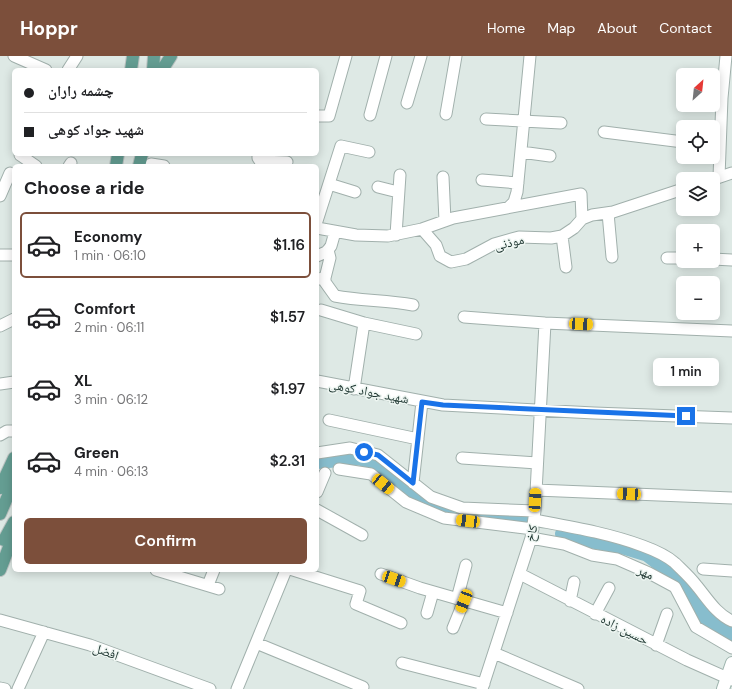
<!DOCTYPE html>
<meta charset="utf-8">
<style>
:root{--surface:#fff;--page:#f2f2f2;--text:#202124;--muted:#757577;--line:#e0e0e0;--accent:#7c4f3b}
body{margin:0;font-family:"DM Sans","Noto Naskh Arabic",sans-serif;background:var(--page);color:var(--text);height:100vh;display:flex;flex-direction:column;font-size:15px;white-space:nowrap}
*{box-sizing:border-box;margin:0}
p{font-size:13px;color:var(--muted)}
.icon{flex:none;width:22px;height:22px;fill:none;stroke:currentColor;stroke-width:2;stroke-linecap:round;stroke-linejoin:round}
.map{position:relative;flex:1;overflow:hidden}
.side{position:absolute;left:12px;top:108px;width:307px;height:408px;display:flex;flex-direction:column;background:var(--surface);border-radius:6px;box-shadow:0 2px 10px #0003}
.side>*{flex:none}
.banner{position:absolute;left:12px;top:12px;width:307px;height:88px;border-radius:6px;box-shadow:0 2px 10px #0003;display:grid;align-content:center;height:88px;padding:0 12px;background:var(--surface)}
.needle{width:26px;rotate:27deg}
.buttons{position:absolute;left:676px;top:12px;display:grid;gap:8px}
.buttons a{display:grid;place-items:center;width:44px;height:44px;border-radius:6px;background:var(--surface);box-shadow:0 2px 10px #0003;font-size:20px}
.end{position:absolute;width:18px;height:18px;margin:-9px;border:5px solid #1a73e8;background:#fff;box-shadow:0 0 0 2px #fff}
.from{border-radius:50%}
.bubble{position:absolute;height:28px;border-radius:6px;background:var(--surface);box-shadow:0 2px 10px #0003;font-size:13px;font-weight:600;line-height:28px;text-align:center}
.car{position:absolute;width:12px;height:24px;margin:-12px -6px;border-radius:5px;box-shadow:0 0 3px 1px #0007;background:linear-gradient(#f5c518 24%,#345 0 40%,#f5c518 0 76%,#345 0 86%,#f5c518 0)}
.banner b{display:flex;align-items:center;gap:14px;height:38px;font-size:15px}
.banner b+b{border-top:1px solid var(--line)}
.banner i{width:10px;height:10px;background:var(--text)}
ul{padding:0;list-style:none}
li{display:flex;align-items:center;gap:12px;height:66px;margin:0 8px 6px;padding:0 4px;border:2px solid transparent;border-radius:6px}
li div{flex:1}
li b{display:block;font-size:15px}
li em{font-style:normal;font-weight:600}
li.active{border-color:var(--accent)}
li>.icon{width:36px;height:36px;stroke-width:1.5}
h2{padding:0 12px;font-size:18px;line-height:48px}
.primary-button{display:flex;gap:8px;margin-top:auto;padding:8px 12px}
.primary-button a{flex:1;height:46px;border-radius:6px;background:var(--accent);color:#fff;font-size:16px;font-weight:600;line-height:46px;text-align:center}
header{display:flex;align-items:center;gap:24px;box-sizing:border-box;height:56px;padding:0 20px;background:var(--accent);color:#fff}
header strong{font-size:19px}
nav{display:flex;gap:22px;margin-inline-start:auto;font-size:14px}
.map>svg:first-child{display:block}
</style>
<header>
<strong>Hoppr</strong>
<nav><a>Home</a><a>Map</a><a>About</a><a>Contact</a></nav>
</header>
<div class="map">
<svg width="732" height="633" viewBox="0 0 732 633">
<rect width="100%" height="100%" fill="#dee9e5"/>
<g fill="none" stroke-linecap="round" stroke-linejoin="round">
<path stroke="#87bdcd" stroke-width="18" d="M317,404l45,-4 22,18 19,18 15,10 24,10 80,10
M564,478l61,12 23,7 29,22 26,40 29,18"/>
<g stroke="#a1b0ac" stroke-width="13">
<path id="street" d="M14,0l32,14
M68,14l9,-14
M407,47l14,-47
M446,58l10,-58
M370,59l16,-59
M317,60h12l17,-60
M486,63l75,4
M604,76l79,10
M521,96l29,4
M21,98l-1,1 16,11
M258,98v4l2,3 27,1
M69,110l2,-3
M149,110l2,-2 13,2
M443,121l2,44
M719,121l3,-79 4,-42
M714,123l18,-6
M482,124l36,3
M329,128l26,8
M378,131l20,5
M0,140l10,-23
M509,151l5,-5 3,-10 13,-136
M608,157l4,44
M317,165l24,-75 28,6
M317,172l39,7 32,1 34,-7 31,-11 128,-24 1,25
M422,173l14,16 4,11 11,6 15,-3 28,-15 25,-7 32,1 11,-2 12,-8 8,-9 10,-4 21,-3 70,-23
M396,179l4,-60
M562,180l4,31
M0,199h14
M317,200l9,-4 2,-2
M667,202h16
M713,203l19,1
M325,222l5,-20 -2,-8 3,-4 4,-14
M317,223l8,-1v4l10,14c26,5 52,4 78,9
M321,254l43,13 52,11
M464,261l81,6 187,8
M0,270l14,-7
M317,325l126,24 151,8 138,5
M0,328l14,-2
M354,333l10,-66
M329,364l89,19
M0,379l7,-4h7
M317,397l33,-5 28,7 53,42 31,11 73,3
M462,402l75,5
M339,413l32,5 35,28 38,16 89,11
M413,427l9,-81
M536,434l196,8
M317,436l8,-19
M317,454l45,25
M534,464c37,7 74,13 109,26 11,4 23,9 32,17 7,7 15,14 21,22 11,13 20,29 36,36
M531,482l33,6 28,11 25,4 32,14 26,14 21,40 36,21
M703,513l29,2
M156,514l63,19
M293,514l67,21 -4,13 45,19
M381,518l39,14 87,25
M520,518l167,86 45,20
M208,529l6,-15
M457,543l9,-34
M570,545l4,-19
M427,557l6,-21
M595,558l14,-26
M0,564l90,25 120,44
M453,572l11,-27
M256,587l107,44
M656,589l11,-31
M494,597l84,36
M402,607l82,21
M0,632l5,1
M18,633l26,-57
M237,633l49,-119
M482,633l49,-151 4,-27 10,-188"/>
</g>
<g stroke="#9db4ad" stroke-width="14">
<path id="secondary" d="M723,633l9,-26"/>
</g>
<g stroke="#bcc3c2" stroke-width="14">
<path id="primary" d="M131,14l2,-14
M153,14l1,-14
M162,14l9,-14
M116,110l2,-12
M139,110l3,-12
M0,432l14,-30
M0,458l14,-32
M4,484l10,-18
M0,514l14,-36"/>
</g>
<use href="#street" stroke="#fff" stroke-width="11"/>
<use href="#secondary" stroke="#fff" stroke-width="12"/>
<use href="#primary" stroke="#649d92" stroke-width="12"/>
</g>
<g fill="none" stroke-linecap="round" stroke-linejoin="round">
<path stroke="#1a73e8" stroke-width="5" d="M364,396l14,3 35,28 9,-81 21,3 243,11"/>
</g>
<g text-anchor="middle" stroke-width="3" stroke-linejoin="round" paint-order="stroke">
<g font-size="13" fill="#203833" stroke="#eef6f2">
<text transform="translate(509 186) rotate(-13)" y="5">موذنی</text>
<text transform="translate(369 335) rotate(11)" y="5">شهید جواد کوهی</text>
<text transform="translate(531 477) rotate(-79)" y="5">کاخ</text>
<text transform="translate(646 516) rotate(25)" y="5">مهر</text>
<text transform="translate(625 573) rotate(27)" y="5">حسین زاده</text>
<text transform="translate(106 595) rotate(20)" y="5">افضل</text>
</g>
</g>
</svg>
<div class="buttons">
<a><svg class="needle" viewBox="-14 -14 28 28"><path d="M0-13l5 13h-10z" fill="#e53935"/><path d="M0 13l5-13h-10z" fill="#757577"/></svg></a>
<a><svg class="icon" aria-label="locate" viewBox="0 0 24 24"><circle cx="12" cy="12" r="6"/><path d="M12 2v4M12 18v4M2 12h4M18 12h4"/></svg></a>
<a><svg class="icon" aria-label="layers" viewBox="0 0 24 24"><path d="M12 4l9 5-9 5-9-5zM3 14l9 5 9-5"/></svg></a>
<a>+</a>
<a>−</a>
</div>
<i class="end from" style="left:364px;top:396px"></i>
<i class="end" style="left:686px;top:360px"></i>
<div class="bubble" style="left:653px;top:302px;width:66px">1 min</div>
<i class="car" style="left:581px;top:268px;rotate:93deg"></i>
<i class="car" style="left:383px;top:428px;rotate:129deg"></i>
<i class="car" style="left:629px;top:438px;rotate:273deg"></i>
<i class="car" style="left:535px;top:444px;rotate:3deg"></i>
<i class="car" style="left:468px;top:465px;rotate:277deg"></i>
<i class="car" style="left:394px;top:523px;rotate:109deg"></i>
<i class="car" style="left:464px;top:545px;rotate:201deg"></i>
<div class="banner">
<b><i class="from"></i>چشمه راران</b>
<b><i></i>شهید جواد کوهی</b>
</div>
<section class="side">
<h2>Choose a ride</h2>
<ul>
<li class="active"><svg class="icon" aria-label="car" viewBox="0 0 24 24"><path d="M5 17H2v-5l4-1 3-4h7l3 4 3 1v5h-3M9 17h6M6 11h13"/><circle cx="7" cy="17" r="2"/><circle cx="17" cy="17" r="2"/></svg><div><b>Economy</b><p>1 min · 06:10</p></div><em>$1.16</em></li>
<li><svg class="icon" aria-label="car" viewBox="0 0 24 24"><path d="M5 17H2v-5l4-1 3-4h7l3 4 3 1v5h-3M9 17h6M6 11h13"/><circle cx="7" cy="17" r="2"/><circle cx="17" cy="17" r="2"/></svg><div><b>Comfort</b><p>2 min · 06:11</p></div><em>$1.57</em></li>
<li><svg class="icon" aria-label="car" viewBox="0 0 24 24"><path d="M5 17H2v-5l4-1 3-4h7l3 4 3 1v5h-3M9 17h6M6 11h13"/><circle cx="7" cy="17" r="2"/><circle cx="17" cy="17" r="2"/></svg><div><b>XL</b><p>3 min · 06:12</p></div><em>$1.97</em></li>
<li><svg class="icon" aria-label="car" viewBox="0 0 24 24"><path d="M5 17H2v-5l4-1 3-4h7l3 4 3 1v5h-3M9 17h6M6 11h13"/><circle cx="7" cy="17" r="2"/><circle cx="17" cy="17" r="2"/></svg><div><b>Green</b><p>4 min · 06:13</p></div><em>$2.31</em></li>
</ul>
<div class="primary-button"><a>Confirm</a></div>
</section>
</div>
